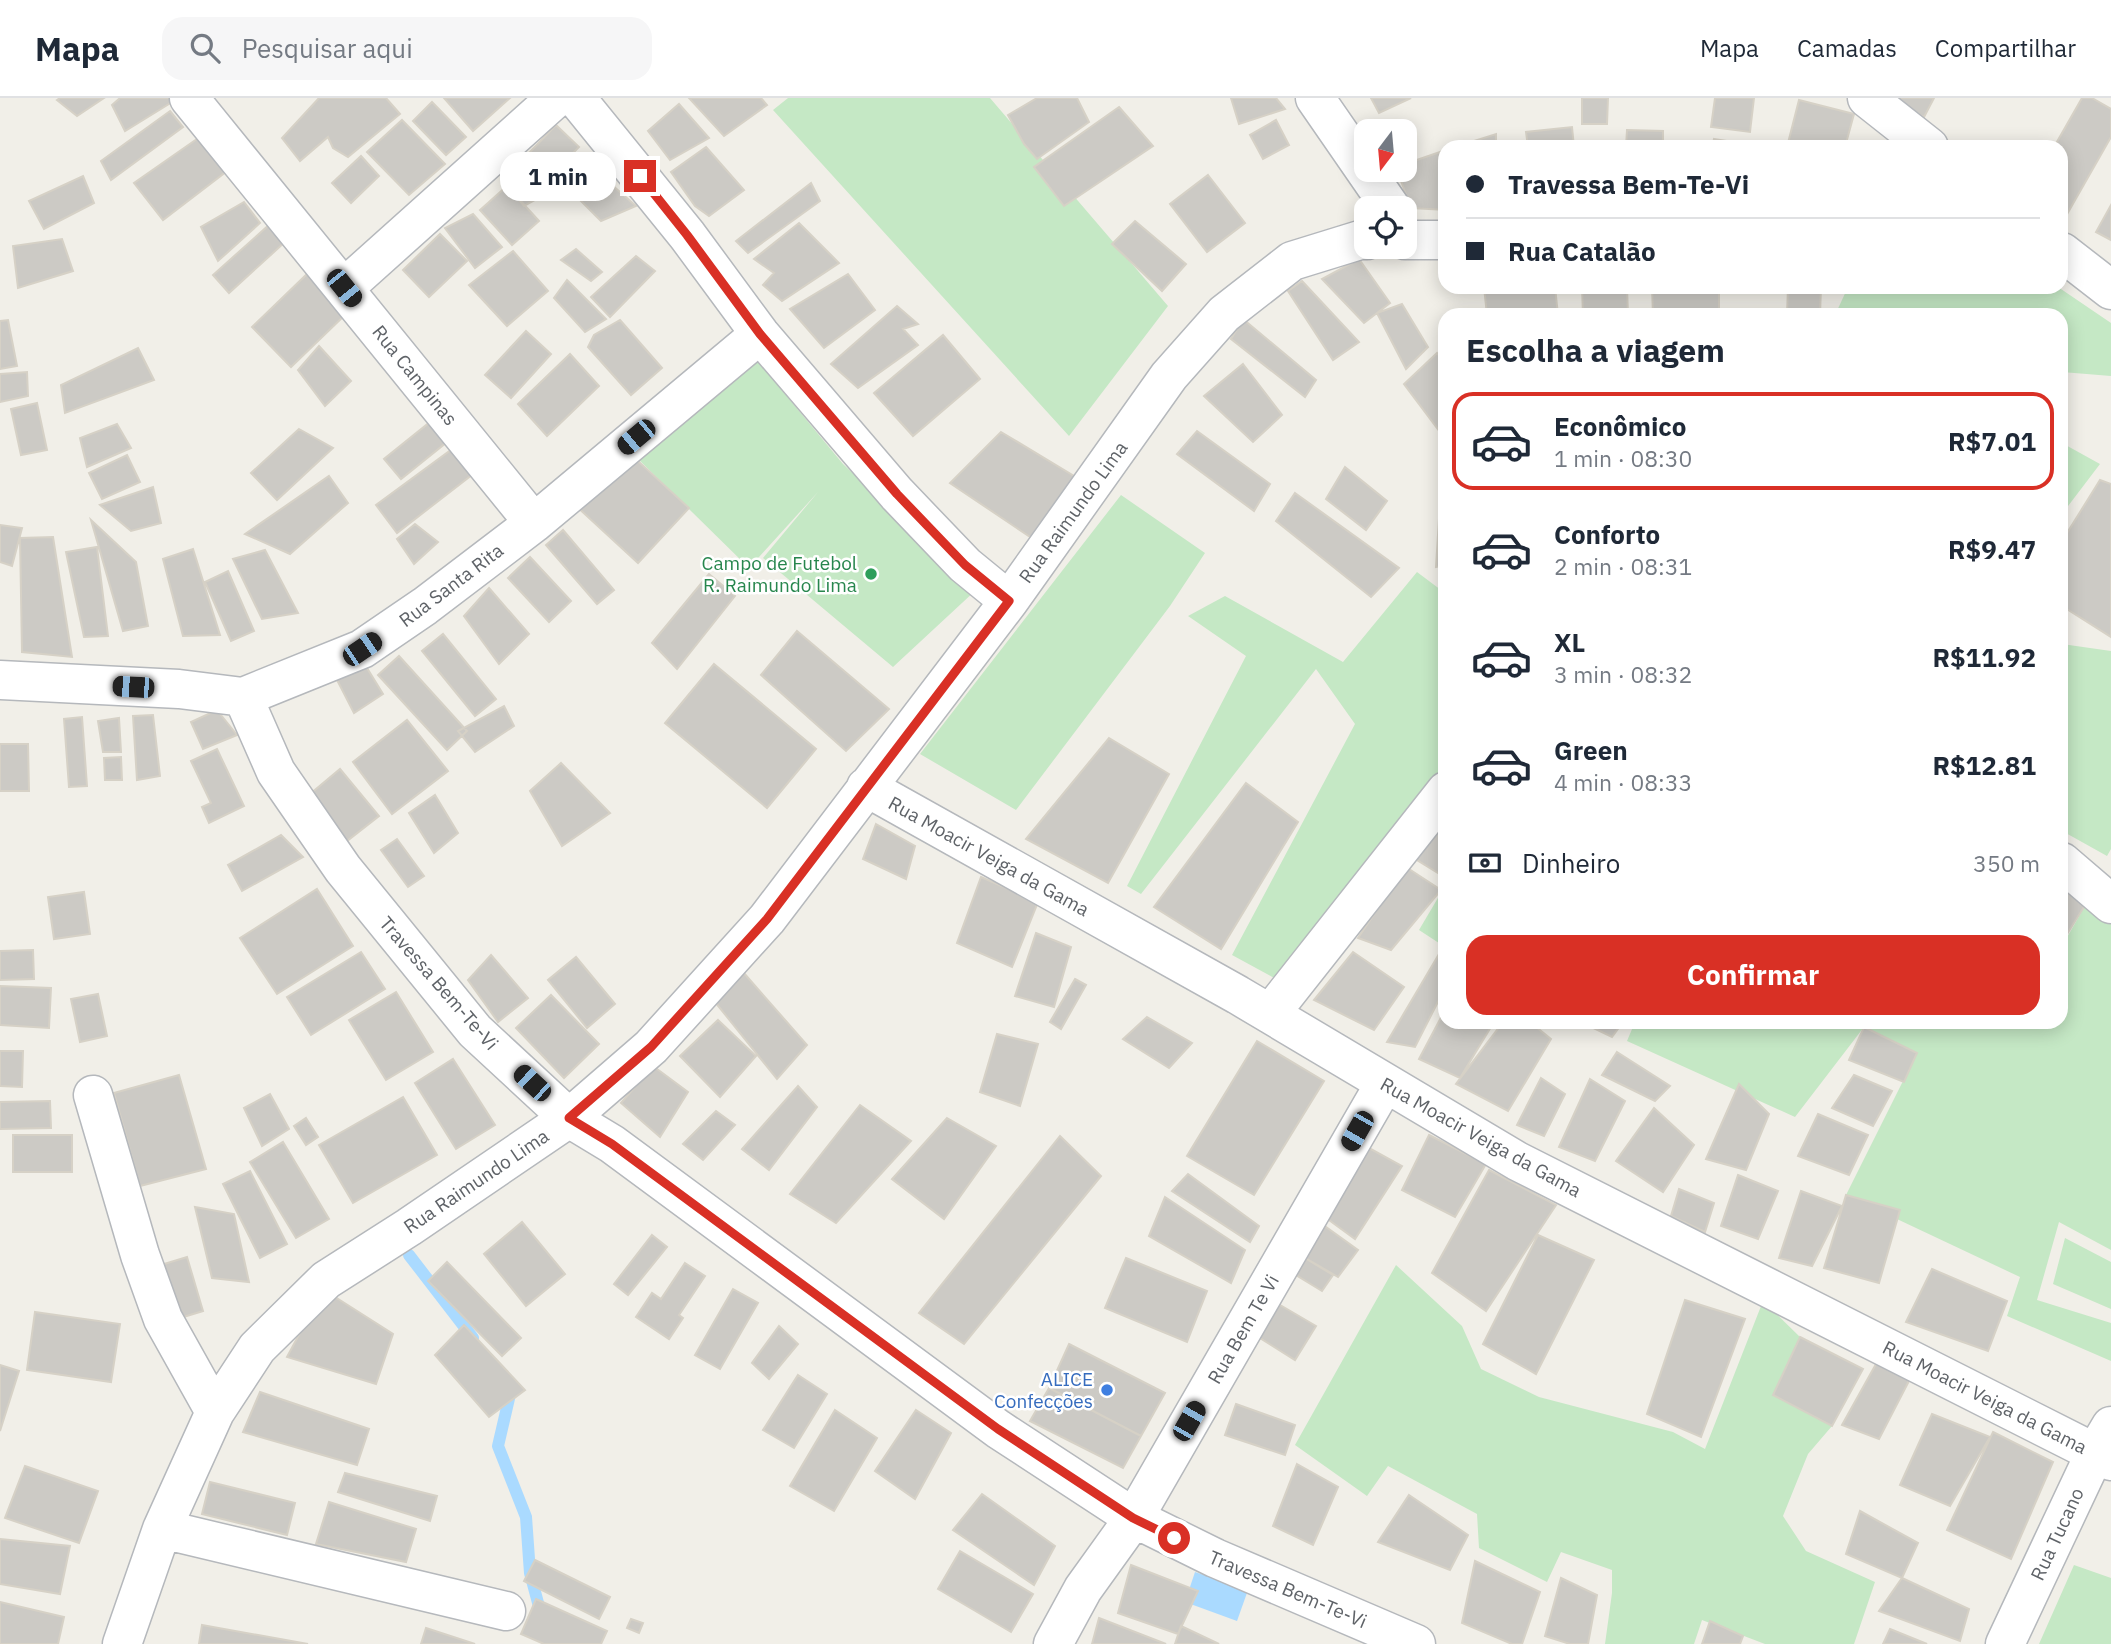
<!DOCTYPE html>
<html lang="pt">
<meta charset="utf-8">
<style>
:root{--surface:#fff;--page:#f6f6f7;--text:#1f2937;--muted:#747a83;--line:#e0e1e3;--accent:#d93025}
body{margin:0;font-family:"IBM Plex Sans",sans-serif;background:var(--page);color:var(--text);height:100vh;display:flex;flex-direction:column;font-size:26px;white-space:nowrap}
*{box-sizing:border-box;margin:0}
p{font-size:23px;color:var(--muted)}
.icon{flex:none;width:38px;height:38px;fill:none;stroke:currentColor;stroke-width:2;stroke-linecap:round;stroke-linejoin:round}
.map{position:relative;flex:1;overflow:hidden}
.details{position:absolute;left:1438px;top:210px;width:630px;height:721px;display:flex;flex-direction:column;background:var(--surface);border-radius:21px;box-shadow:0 4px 18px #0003}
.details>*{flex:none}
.guide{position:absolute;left:1438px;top:42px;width:630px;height:154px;border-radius:21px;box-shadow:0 4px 18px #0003;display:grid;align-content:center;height:154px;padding:0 28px;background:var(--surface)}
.needle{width:46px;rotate:196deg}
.buttons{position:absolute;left:1354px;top:21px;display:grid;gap:14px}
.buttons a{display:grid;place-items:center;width:63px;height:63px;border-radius:14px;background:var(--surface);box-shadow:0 4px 18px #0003;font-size:35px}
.end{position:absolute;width:32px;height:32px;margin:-16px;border:9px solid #d93025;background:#fff;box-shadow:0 0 0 4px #fff}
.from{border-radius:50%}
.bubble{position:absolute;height:49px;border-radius:21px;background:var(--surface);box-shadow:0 4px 18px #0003;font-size:23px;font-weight:800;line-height:49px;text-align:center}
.car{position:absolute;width:21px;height:42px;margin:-21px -10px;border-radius:9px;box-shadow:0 0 5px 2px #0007;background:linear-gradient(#222 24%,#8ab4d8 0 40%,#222 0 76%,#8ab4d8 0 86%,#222 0)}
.guide b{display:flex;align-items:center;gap:24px;height:66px;font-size:26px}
.guide b+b{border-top:2px solid var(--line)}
.guide i{width:18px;height:18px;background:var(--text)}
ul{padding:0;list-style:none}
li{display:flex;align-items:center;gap:21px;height:98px;margin:0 14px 10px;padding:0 14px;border:4px solid transparent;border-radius:21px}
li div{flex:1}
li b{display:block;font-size:26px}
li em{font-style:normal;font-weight:800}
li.on{border-color:var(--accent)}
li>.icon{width:63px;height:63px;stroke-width:1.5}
h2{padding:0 28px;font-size:32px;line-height:84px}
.pay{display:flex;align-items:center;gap:18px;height:77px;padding:0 28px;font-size:26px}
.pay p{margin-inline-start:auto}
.cta{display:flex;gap:14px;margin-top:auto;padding:14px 28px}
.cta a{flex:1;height:80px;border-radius:21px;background:var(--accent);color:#fff;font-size:28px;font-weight:800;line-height:80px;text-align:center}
header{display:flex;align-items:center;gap:42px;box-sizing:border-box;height:98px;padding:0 35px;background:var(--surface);border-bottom:2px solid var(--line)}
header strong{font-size:33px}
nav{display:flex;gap:38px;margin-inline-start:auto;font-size:24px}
.search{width:490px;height:63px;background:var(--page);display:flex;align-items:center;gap:18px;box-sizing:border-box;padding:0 24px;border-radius:21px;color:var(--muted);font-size:26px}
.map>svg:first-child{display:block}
</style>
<header>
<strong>Mapa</strong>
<div class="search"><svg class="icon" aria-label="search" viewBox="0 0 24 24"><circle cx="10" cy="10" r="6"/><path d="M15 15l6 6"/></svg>Pesquisar aqui</div>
<nav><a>Mapa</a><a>Camadas</a><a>Compartilhar</a></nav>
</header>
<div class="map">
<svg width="2111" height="1546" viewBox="0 0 2111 1546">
<rect width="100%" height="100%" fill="#f1efe8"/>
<path fill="#c5e8c5" d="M788,0h202l178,208 -99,130 -296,-326z
M1848,189h210l53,36v53l-49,-4v-57h-227z
M751,255l92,111 133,126 -83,77 -130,-109 55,-66 -69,76 -114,-112z
M2062,345l38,21 -38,50z
M1121,397l84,58 -35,53 -154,204 -96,-56z
M1417,474l28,21v53l-4,11 5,4 -1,120 -167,199 -46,-25 123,-231 -39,-55 -175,225 -14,-8 119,-230 -58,-40 37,-20 118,66z
M2062,546l49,7v198l-4,7 -43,-24 -2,-27z
M1445,788v61l-26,-17z
M2089,801l22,19v332l-52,-28 -22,78 74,23v38l-104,-45 13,-39 -174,-82 71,-142 -53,-26 -69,90 -168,-76 8,-19h427v-76z
M2065,1140l46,24v47l-58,-25z
M1396,1167l66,61 19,43 58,28 134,35 32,17 58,-148 37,36 -26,58 58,31 -24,28 -25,62 23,35 69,31 -21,62h-89l-63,-24 -8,24h-89l7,-51v-23l-51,-18 -14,30 -68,-34 -2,-34 -89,-48 -21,30 -72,-51z
M2074,1467l37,13v66h-72z"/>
<path fill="#aadaff" d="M1195,1474l53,18 -11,31 -52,-19z"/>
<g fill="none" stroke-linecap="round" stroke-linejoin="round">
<path stroke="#aadaff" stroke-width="12" d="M409,1157l64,83
M509,1289l2,3 -13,56 28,71 4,56 11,41"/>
</g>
<path fill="#cccac5" stroke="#d6d1c6" stroke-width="2" d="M60,0h44l-27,18 -20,-16z
M120,0h57v1l-52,32 -13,-26z
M319,0h67l14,16 -52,43 -15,-9 -5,-11 -28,24 -18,-23z
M444,0h66l-37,33z
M689,0h72l6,7 -43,31z
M1037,0h40l12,24 -52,37 -13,-15 -16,-29z
M1231,0h45l9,11 -46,15z
M1371,0h40l-32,15z
M1582,0h26l-1,26h-25z
M1715,0h39l-4,34 -39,-5z
M1891,0h43l-10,19z
M2082,0h10l19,11v28l-45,79 -4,-3v-66h-8z
M1799,2l55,14 -9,33h-58z
M432,4l34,35 -20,18 -33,-34z
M679,6l30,34 -39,22 -22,-29z
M1119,9l34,39 -89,60 -30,-39z
M170,13l13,16 -72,53 -10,-19z
M402,22l43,44 -36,31 -42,-43z
M1276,22l13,25 -26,14 -13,-24z
M556,27l23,22 -29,29 -22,-22z
M1572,29l2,20h-46l-2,-15z
M1627,32l36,1v16h-37z
M204,36l27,34 -68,52 -29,-37z
M1496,36v13h-41z
M1714,41l39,6v2h-41z
M706,49l38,43 -35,26 -14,-10 -24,-34z
M1446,52v60l-35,-2 -14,-38h8v-6z
M361,58l18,20 -28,27 -19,-20z
M524,69l20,28 -20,11 -21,-26z
M596,73l40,35 -35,15 -28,-28z
M1208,77l37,48 -38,29 -37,-48z
M83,78l11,27 -50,26 -15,-28z
M811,85l9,18 -72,52 -12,-12z
M507,88l32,35 -27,24 -32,-35z
M244,104l16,21 -42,38 -17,-34z
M2111,107v35l-15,-8z
M473,116l29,33 -27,21 -30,-40z
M1135,123l51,43 -24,27 -50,-47z
M799,125l40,40 -57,38 -19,-16 11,-12 -20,-14z
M270,126l15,18 -56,51 -16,-18z
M440,136l27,27 -38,36 -26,-27z
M62,141l11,32 -55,17 -5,-42z
M576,151l26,23 -11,9 -30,-21z
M513,153l35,40 -41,35 -38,-41z
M636,158l19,15 -45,46 -19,-20z
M1359,161l31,44 -26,20 -42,-44z
M307,176l39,40 -55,53 -39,-40z
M848,176l27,36 -51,38 -34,-39z
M567,182l39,39 -21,13 -31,-34z
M1302,183l57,61 -26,18 -45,-69z
M1484,189h71l3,28h-71z
M1582,189h45l1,28h-45z
M1652,189h67v28h-66z
M1788,189h33l-1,28h-33z
M1402,206l26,43 -22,22 -29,-56z
M897,208l21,18 -15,5 15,16 -60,43 -27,-24z
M1243,221l73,61 -11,17 -74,-58z
M8,222l9,46 -17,3v-48z
M620,222l42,48 -31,27 -43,-48 6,-12z
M526,233l25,23 -40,44 -26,-23z
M943,237l37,44 -67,57 -39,-43z
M319,248l32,35 -26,25 -27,-36z
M138,250l16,32 -89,33 -4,-28z
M1437,255l9,11v76l-42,-56z
M570,256l29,32 -52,50 -29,-32z
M1243,266l39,51 -29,27 -49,-46z
M27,274l1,24 -28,6v-28z
M37,305l10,47 -26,5 -10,-46z
M435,320l17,20 -51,41 -17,-20z
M117,326l14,24 -44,19 -7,-29z
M299,331l34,19 -56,52 -26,-27z
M1197,333l73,53 -16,27 -77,-57z
M1001,334l78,47 -46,60 -83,-56z
M459,346l18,27 -80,62 -21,-28z
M626,352l63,58 -51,55 -63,-58z
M127,357l13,27 -38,17 -13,-26z
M1345,369l42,34 -21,29 -40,-31z
M329,378l19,27 -58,51 -45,-20z
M2100,382l11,4v153l-49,-31v-65z
M153,389l8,36 -30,8 -31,-26z
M1295,395l104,75 -28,29 -95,-76z
M1439,421l7,1v45l-10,2z
M91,422l45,42 12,64 -25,5z
M415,426l23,18 -24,22 -17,-25z
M0,427l22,3 -10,38 -12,-4z
M563,432l51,60 -17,14 -51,-59z
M53,439l19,120 -50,-5 -2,-114z
M97,449l11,89 -24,1 -18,-85z
M193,451l27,86 -37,1 -20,-77z
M265,452l33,63 -36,6 -29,-60z
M530,459l41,44 -22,21 -41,-44z
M228,473l26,60 -23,10 -26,-59z
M709,476l26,22 -58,73 -25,-26z
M489,490l40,46 -30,30 -35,-48z
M797,533l92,78 -43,42 -85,-76z
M443,536l53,65 -21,17 -53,-65z
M359,557l24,39 -29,19 -18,-35z
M399,558l68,75 -20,19 -69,-75z
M714,566l102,85 -49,59 -102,-85z
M504,608l10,20 -39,26 -17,-21z
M217,612l20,25 -34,14 -12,-27z
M153,617l7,61 -23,4 -4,-64z
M82,619l5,69 -18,1 -5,-68z
M119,620l2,34h-18l-5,-31z
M407,622l41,51 -56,43 -39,-52z
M1109,640l60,36 -61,109 -82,-44z
M0,646h28l1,47h-29z
M217,651l27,57 -35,17 -7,-16 9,-4 -20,-42z
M121,659l1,23h-17l-1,-22z
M561,665l49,50 -48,33 -32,-55z
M340,671l39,47 -32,25 -38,-46z
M1246,685l52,39 -77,127 -67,-42z
M435,697l23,38 -24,20 -25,-40z
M1446,720v60l-34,-21z
M876,726l39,22 -9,33 -43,-20z
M281,737l22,22 -61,34 -14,-26z
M397,741l27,37 -16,11 -27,-37z
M1406,769l35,23 -50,60 -33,-12z
M981,779l57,25 -26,65 -55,-24z
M2062,780l27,21 -27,43z
M317,791l36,57 -76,48 -37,-56z
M84,794l6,42 -36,5 -6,-42z
M1036,835l35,14 -17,60 -39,-11z
M33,852l1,29 -34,1v-29z
M361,854l24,37 -74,46 -24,-38z
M1353,854l51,35 -30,43 -60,-30z
M1439,856l7,6v26l-31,61 -28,-5z
M491,857l37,43 -30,24 -30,-42z
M576,859l39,47 -28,24 -39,-48z
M743,874l64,73 -30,34 -62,-77z
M1075,881l11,6 -25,44 -11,-7z
M0,888l51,2 -2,40 -49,-3z
M396,894l37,60 -47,28 -37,-60z
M98,896l9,42 -27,6 -9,-43z
M551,897l48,49 -35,34 -48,-50z
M1446,910v14h48l-34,56 -41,-19z
M1147,919l45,26 -23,25 -46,-29z
M718,922l38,36 -36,41 -40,-41z
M1503,924h27l21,17 -43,72 -52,-27z
M1581,924h42l-11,15z
M1864,929l53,26 -13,29 -55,-22z
M997,936l41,10 -18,62 -40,-14z
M1257,943l67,40 -70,114 -67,-39z
M0,953h23l-1,36 -22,-1z
M1617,954l53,34 -15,15 -53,-26z
M453,961l42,66 -39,24 -41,-66z
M653,968l35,26 -28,45 -39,-34z
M179,977l27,94 -66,17 -26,-93z
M1854,977l38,16 -19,35 -41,-18z
M1541,980l24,16 -21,42 -27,-11z
M1590,981l35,22 -30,60 -36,-14z
M1739,986l30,30 -23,56 -40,-11z
M798,988l19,21 -48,63 -27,-21z
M270,996l19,35 -27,17 -18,-38z
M403,999l34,58 -84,48 -34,-58z
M50,1003l1,27 -51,1v-27z
M860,1007l51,36 -75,82 -46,-29z
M1654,1010l40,37 -31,47 -47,-31z
M716,1013l19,14 -32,35 -20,-16z
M1818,1016l50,21 -19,40 -51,-19z
M306,1020l12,19 -12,8 -12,-19z
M947,1020l49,28 -52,73 -52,-40z
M13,1037h59v37h-59z
M1429,1037l57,29 -31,53 -53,-27z
M1060,1038l41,40 -137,168 -45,-31z
M283,1044l46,77 -33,19 -46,-76z
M1358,1044l44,24 -47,73 -37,-27z
M1489,1072l67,35 -70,106 -54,-38z
M250,1073l37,73 -27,14 -37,-74z
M1188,1076l71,52 -9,16 -78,-51z
M1738,1077l40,16 -20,48 -37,-13z
M1679,1091l35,14 -9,29 -34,-16z
M1801,1093l41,15 -30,60 -33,-8z
M1846,1097l54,15 -21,73 -55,-15z
M1165,1099l80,53 -14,33 -82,-47z
M195,1109l39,7 15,68 -37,-4z
M1315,1121l43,31 -20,27 -43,-25z
M522,1124l43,52 -39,32 -42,-52z
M652,1137l15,12 -39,48 -14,-11z
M1538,1137l56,25 -58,114 -53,-30z
M1295,1154l38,23 -11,16 -36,-22z
M187,1159l16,54 -26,8 -16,-54z
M1126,1160l81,33 -20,51 -82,-34z
M447,1164l74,76 -19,18 -74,-75z
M685,1165l20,13 -26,39 4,3 -14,21 -33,-22 16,-24 9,6z
M1932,1171l75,32 -19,50 -82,-29z
M733,1191l25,14 -38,66 -25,-14z
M332,1197l61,39 -17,50 -89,-27 21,-39z
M1685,1202l60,19 -44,118 -54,-23z
M1275,1204l41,24 -21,34 -40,-25z
M35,1214l85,12 -9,58 -84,-12z
M464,1227l61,65 -36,27 -54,-62z
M779,1228l19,18 -29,35 -17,-16z
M1800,1239l63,32 -31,57 -59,-31z
M1069,1246l96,49 -24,43 -92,-48z
M1876,1266l35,13 -32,62 -37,-14z
M0,1267l19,6 -19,60z
M798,1277l29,19 -33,54 -31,-18z
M1049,1290l92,48 -18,32 -93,-47z
M260,1294l109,37 -12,36 -114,-33z
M1236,1306l59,21 -10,30 -60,-20z
M835,1312l42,28 -43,73 -44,-25z
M916,1312l35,23 -36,66 -40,-28z
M1932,1316l58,23 -40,69 -50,-21z
M1993,1334l60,30 -42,97 -64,-29z
M1297,1366l41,23 -25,58 -40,-19z
M25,1368l73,25 -19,52 -74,-25z
M345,1375l92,23 -7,25 -92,-29z
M210,1384l85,21 -8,32 -85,-21z
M982,1396l73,52 -21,39 -81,-55z
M1409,1397l59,40 -18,35 -72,-28z
M329,1404l87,27 -10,33 -90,-18z
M1860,1413l58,32 -16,35 -56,-24z
M0,1441l70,7 -10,48 -60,-10z
M960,1453l73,43 -22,38 -73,-43z
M535,1462l75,37 -11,22 -75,-38z
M1475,1463l65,31 -18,52h-10l-50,-21z
M1131,1467l67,26 -20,43 -60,-21z
M1561,1480l36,17 -9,49h-18l-25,-8z
M1902,1480l67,31 -9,32 -81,-30z
M536,1501l71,32 -6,13h-57l-23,-10z
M0,1504l64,15 -6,27h-58z
M1099,1520l67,26h-74z
M631,1521l12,4 -4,10 -12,-5z
M1710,1523l33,15 -3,8h-38z
M202,1527l106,19h-109z
M1181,1528l38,18h-44z
M426,1530l49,16h-54z
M1890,1531l37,15h-44z"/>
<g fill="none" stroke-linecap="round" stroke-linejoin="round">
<g stroke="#b5b8bc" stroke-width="41">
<path id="street" d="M189,0l345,425
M576,0l111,137 73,99 137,160 68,71 44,36
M1315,0l76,110
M1867,0l62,49
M1405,142h41
M2062,154l49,38
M344,190l212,-190
M0,582l179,9 64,8 119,-48 63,-43 109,-83 226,-189
M243,599l33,75 67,97 132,162 94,87 43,26 386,285 136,89 81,40 201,86
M866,689l372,208 279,166 594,300
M2062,764l49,42
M1270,916l176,-223
M93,997l47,160 23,64 52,93
M162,1431l344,82
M122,1546l40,-115 53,-117 42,-64 69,-68 83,-53 160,-109 82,-71 116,-128 242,-318 160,-225 55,-62 68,-53 68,-21h7
M1053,1546l30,-55 51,-71 251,-435
M2005,1546l90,-191 16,-27"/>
</g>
<use href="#street" stroke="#fff" stroke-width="38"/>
</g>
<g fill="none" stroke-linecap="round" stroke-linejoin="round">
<path stroke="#d93025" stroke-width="9" d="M640,78l47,59 73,99 137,160 68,71 44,36 -242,318 -116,128 -82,71 43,26 386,285 135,89 41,20"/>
</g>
<circle fill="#2e9e5b" stroke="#fff" stroke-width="2.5" cx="871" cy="476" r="7"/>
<circle fill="#3f7fe0" stroke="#fff" stroke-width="2.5" cx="1107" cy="1292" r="7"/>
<g text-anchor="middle" stroke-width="5" stroke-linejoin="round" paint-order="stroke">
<g font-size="19" fill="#5f6368" stroke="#fff">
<text transform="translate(415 277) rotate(51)" y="7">Rua Campinas</text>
<text transform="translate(1073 414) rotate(-54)" y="7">Rua Raimundo Lima</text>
<text transform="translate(451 487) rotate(-37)" y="7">Rua Santa Rita</text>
<text transform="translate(989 758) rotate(29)" y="7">Rua Moacir Veiga da Gama</text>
<text transform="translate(439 885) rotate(49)" y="7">Travessa Bem-Te-Vi</text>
<text transform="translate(1481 1039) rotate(29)" y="7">Rua Moacir Veiga da Gama</text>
<text transform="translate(476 1083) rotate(-34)" y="7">Rua Raimundo Lima</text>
<text transform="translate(1243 1231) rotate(-60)" y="7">Rua Bem Te Vi</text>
<text transform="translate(1985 1299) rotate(27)" y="7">Rua Moacir Veiga da Gama</text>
<text transform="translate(2057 1436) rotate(-65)" y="7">Rua Tucano</text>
<text transform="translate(1288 1491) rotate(23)" y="7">Travessa Bem-Te-Vi</text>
</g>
<g font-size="19" fill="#27864d" stroke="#fff" text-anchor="end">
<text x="857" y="472">Campo de Futebol<tspan x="857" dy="22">R. Raimundo Lima</tspan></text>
</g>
<g font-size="19" fill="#366cbe" stroke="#fff" text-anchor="end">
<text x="1093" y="1288">ALICE<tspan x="1093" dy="22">Confecções</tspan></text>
</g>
</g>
</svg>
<div class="buttons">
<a><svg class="needle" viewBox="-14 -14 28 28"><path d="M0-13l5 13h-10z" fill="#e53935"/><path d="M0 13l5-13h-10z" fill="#747a83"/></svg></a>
<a><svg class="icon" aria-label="locate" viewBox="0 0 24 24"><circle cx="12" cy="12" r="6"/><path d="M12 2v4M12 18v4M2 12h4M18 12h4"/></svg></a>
</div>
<i class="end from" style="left:1174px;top:1440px"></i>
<i class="end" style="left:640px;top:78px"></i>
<div class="bubble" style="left:500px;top:54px;width:116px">1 min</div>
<i class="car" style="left:344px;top:190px;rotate:141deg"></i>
<i class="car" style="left:636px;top:339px;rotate:230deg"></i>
<i class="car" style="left:362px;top:551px;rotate:56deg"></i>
<i class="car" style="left:133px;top:589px;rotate:273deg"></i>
<i class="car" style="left:532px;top:985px;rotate:313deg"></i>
<i class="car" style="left:1357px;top:1033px;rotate:210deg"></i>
<i class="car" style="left:1189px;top:1323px;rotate:30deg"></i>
<div class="guide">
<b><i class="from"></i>Travessa Bem-Te-Vi</b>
<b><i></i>Rua Catalão</b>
</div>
<section class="details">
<h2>Escolha a viagem</h2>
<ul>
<li class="on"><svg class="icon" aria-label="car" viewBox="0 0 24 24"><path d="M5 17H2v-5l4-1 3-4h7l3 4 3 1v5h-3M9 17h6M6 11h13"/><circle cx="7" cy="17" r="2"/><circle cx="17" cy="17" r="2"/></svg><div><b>Econômico</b><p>1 min · 08:30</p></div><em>R$7.01</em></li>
<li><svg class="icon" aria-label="car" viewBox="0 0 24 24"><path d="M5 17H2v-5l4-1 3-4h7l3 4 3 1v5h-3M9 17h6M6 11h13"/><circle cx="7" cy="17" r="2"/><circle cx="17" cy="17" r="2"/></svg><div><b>Conforto</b><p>2 min · 08:31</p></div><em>R$9.47</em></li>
<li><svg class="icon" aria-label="car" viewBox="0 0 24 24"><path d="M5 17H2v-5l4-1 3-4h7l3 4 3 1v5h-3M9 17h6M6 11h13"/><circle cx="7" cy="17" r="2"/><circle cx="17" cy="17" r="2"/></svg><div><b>XL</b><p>3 min · 08:32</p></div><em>R$11.92</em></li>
<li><svg class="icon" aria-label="car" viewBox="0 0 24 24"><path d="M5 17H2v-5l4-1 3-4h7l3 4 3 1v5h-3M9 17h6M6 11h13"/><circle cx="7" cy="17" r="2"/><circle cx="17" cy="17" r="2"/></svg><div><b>Green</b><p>4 min · 08:33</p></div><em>R$12.81</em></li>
</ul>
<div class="pay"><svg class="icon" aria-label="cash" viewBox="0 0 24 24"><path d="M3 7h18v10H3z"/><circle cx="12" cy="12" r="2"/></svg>Dinheiro<p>350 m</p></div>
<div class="cta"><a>Confirmar</a></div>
</section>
</div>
